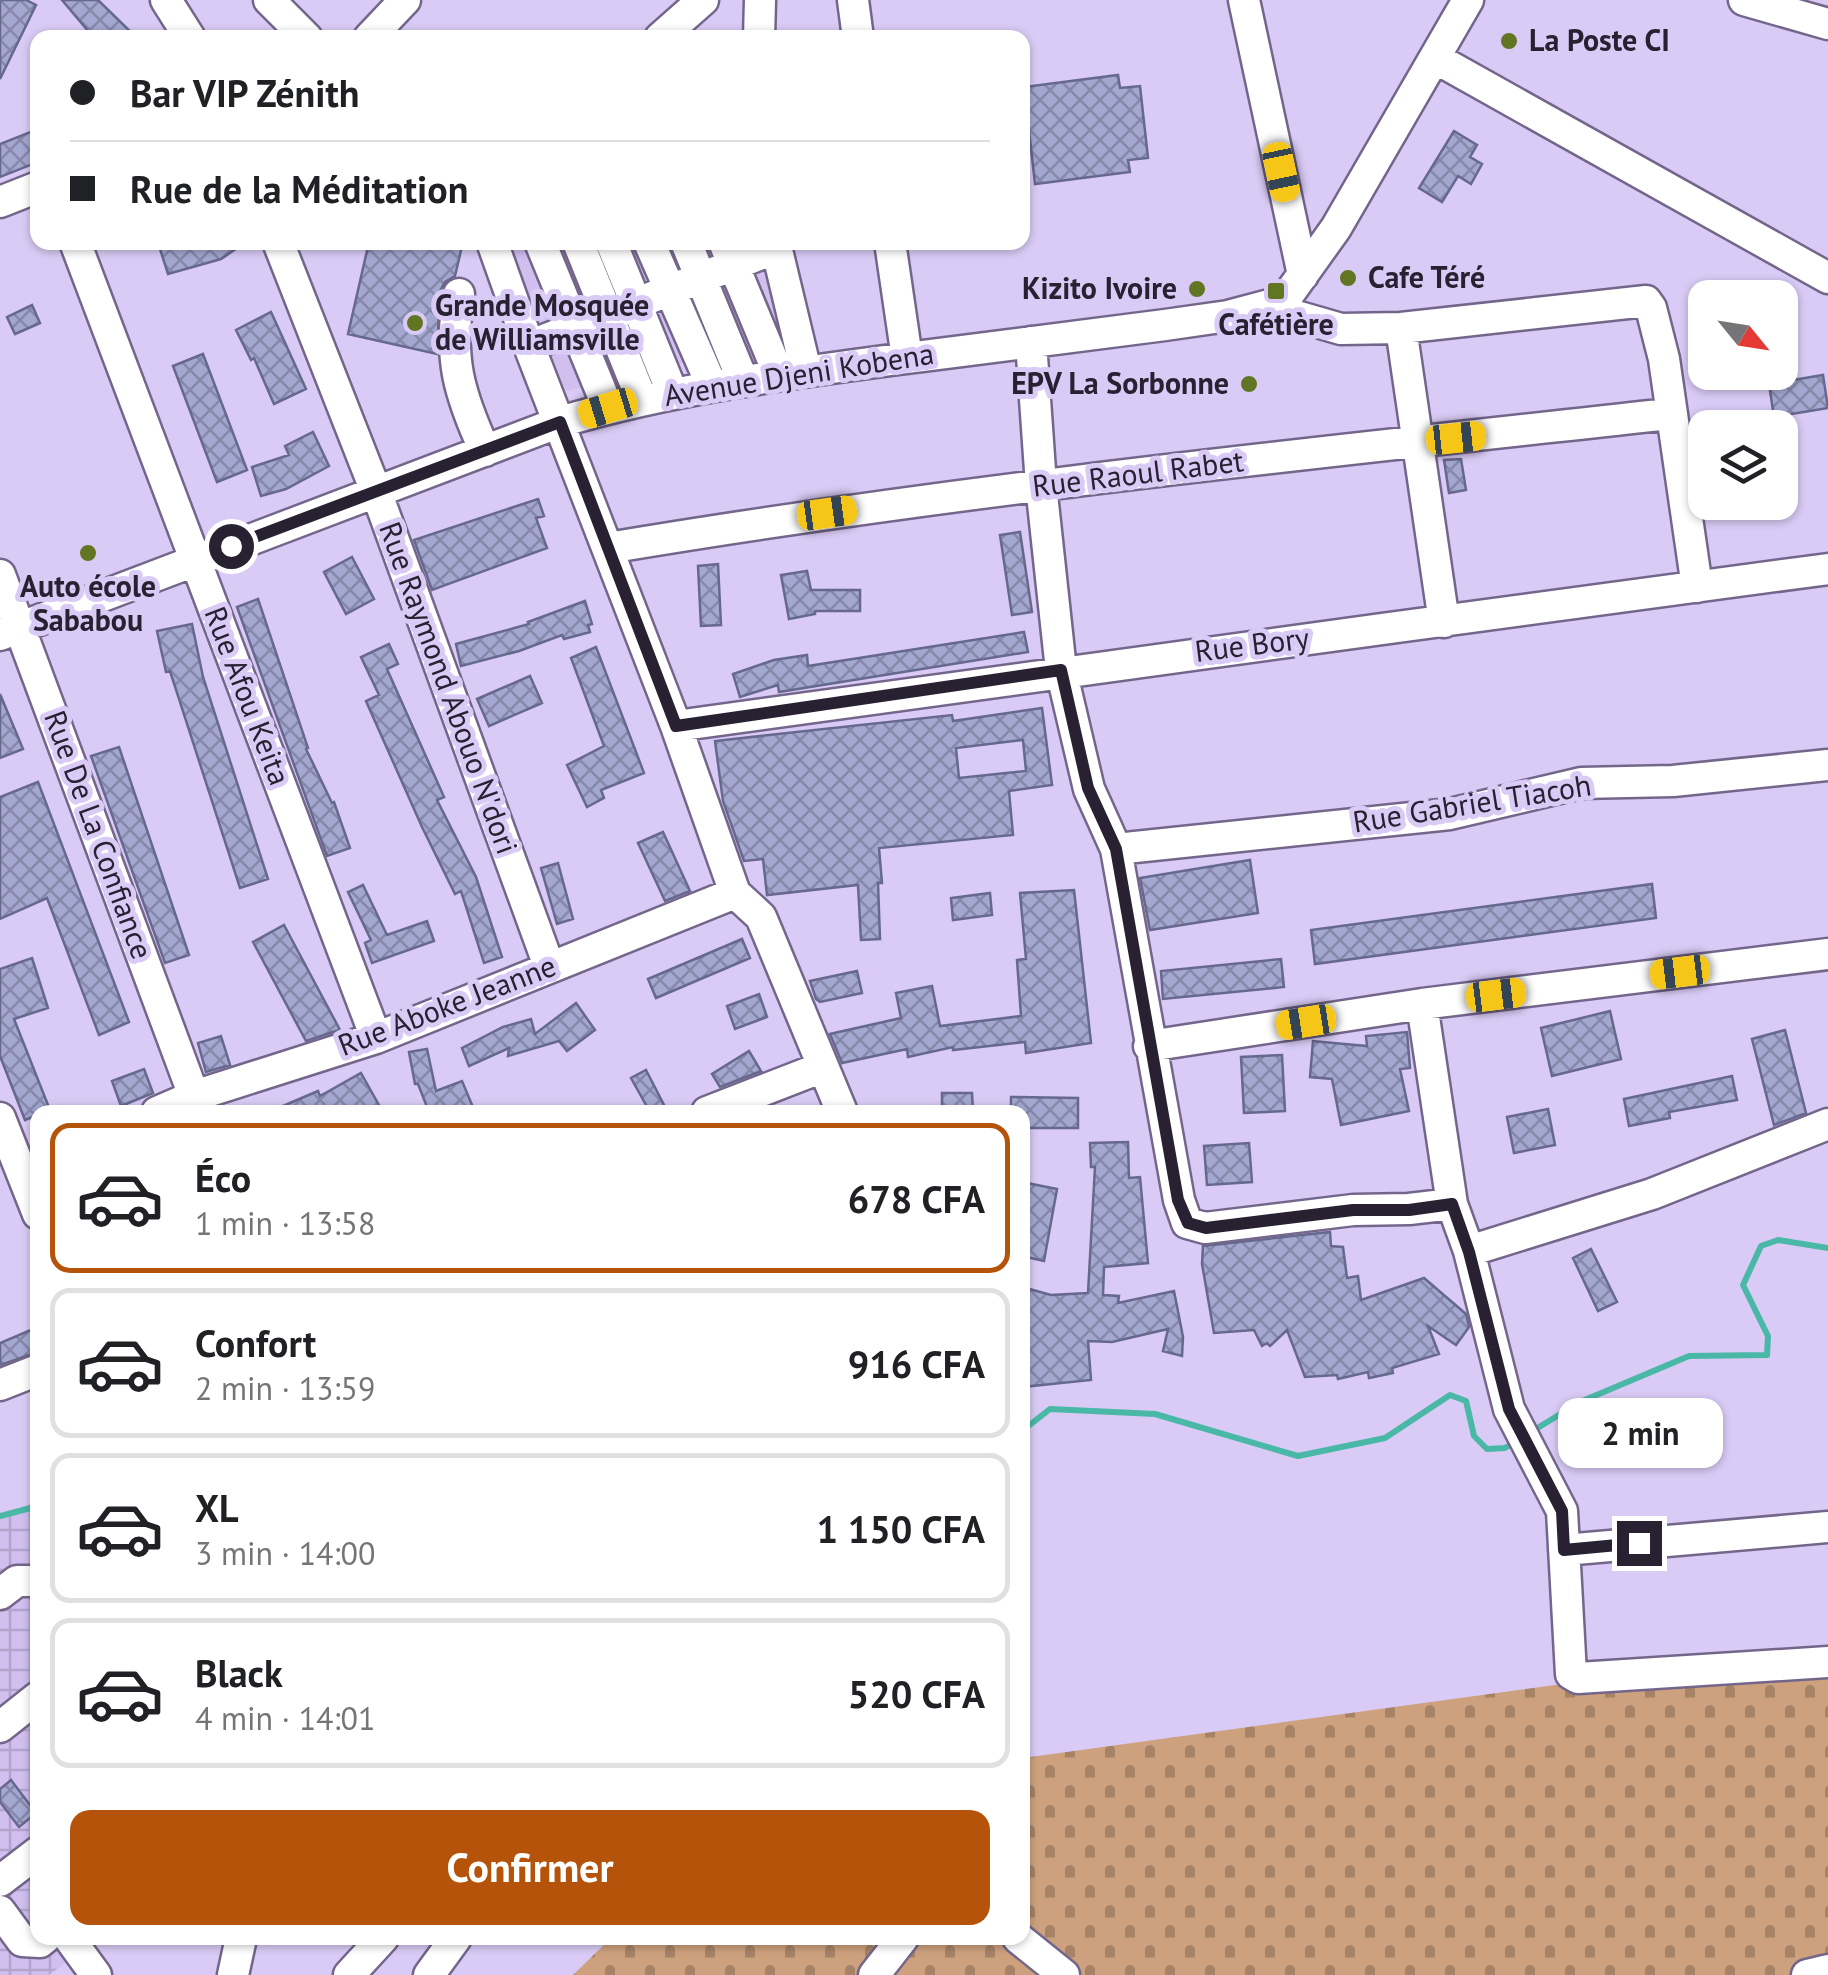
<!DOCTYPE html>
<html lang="fr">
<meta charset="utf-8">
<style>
:root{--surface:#fff;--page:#f6f6f6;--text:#202124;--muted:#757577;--line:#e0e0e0;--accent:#b45309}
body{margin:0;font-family:"PT Sans",sans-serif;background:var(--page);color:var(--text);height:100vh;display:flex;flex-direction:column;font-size:38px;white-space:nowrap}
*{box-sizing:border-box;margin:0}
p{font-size:32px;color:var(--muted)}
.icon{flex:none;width:55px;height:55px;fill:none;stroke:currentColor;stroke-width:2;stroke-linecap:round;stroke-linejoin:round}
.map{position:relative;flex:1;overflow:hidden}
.sheet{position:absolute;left:30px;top:1105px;width:1000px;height:840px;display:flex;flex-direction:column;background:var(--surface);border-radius:20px;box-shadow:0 2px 8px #0004}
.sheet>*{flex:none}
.hud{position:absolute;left:30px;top:30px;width:1000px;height:220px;border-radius:20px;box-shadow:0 2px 8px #0004;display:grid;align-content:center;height:220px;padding:0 40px;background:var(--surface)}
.needle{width:65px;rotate:120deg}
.controls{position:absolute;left:1688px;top:280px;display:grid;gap:20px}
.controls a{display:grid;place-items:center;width:110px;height:110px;border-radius:20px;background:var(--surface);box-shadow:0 2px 8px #0004;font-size:50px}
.end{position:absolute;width:45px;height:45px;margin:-22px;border:12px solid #272131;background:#fff;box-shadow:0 0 0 5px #fff}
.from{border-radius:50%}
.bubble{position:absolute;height:70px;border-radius:20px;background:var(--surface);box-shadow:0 2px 8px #0004;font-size:32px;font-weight:800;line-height:70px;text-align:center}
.car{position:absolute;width:30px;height:60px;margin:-30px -15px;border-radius:12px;box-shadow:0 0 8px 2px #0007;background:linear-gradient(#f5c518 24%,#345 0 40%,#f5c518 0 76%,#345 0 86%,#f5c518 0)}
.hud b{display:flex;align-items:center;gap:35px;height:95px;font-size:38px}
.hud b+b{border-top:2px solid var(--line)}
.hud i{width:25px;height:25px;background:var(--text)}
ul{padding:18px 0 0;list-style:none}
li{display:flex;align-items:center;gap:30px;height:150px;margin:0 20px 15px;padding:0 20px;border:5px solid var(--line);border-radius:20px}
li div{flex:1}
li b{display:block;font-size:38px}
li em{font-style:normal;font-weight:800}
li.on{border-color:var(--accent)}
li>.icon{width:90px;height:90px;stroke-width:1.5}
.primary-button{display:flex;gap:20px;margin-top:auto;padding:20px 40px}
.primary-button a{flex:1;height:115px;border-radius:20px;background:var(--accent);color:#fff;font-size:40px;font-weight:800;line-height:115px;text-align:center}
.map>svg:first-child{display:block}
</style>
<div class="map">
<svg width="1828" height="1975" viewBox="0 0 1828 1975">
<defs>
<pattern id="industrial-grid" width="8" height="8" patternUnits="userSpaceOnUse" patternTransform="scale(2.5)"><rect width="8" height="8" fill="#d0bfef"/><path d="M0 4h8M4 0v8" fill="none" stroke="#b3a4cd"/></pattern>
<pattern id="cemetery-stones" width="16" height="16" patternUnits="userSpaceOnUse" patternTransform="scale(2.5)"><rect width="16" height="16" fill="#cda17d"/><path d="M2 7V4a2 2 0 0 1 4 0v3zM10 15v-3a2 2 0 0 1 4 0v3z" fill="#a68367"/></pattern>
<pattern id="building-cross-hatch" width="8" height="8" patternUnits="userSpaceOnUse" patternTransform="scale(2.5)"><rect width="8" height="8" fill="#a4a8d1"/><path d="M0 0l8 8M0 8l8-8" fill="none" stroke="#8688aa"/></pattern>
</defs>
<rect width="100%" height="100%" fill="#d9cbf5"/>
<path fill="#d0bfef" d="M505,243h260l34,92 -233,56z"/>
<path fill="url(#industrial-grid)" d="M37,1502l1,436h60l-49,37h-49v-461z"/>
<path fill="url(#cemetery-stones)" d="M1828,1667v308h-1255l38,-37h411l1,-180 561,-77z"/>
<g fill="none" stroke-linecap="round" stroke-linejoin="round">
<path stroke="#4ab8a6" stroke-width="6" d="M1022,1431l28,-22 105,5 143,42 87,-18 65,-43 16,6 8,35 13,13 18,-1 12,-7
M1531,1432l49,-30 109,-46 78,-1 1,-19 -25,-51 18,-39 17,-6 50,8
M0,1516l38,-10"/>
</g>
<path fill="url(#building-cross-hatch)" stroke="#66688e" stroke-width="2.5" fill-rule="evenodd" d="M0,0h26l10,5 -36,74z
M62,0h36l39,38h-43z
M1118,75l2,13 20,-2 8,72 -20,2 2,12 -95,12 -11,-97z
M38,129v33l-38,15v-33z
M1454,131l23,14 -7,12 12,7 -11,20 -13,-8 -16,26 -23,-14z
M179,242h67l-25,17 -53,15 -8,-25z
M369,242h94l-8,34 -10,6 -5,9 -3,63 -89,-20z
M32,305l8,18 -25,11 -8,-17z
M271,312l35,77 -32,15 -20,-46 -3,2 -15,-30z
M203,354l44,116 -30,12 -44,-116z
M1823,375l5,33 -54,9 -5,-33z
M313,432l16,34 -43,23 -25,7 -9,-29 37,-12 -4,-9z
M1461,459l5,31 -17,3 -5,-33z
M538,499l6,17 -8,2 11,30 -115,42 -18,-50z
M1020,532l12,80 -20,3 -12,-80z
M352,557l22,42 -28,15 -22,-42z
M718,564l3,61 -20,1 -3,-60z
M807,571l4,19h49v21h-45v3l-26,5 -8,-44z
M258,599l50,149 -2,1 26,54 2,-1 16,46 -23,8 -90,-249z
M585,601l7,23 -4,1 2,7 -26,7 -2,-4 -43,16 -58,15 -5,-22 73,-20 -1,-2z
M192,624l11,53 65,202 -28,9 -70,-217 -4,1 -9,-41z
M1024,632l4,20 -249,40 -1,-7 -38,12 -7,-23 41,-14 33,-5 1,11z
M389,644l9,20 -11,5 57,128 -7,3 39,77 26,80 -18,6 -23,-72 -6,3 -33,-67 -56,-126 13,-6 -18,-38z
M596,647l48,126 -43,17 3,8 -17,9 -20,-42 37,-19 -33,-88z
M530,676l12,27 -53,23 -12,-27z
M0,694l23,55 -23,9z
M1042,708l10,77 -43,6 4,44 -134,13 3,35h-4l2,56 -19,1 -3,-55 -91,10 -4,-36 -19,2 -21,-60 -8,-60 237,-26 1,6zM1023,740l3,31 -67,7 -3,-30z
M119,747l70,208 -24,8 -74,-207z
M38,782l91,240 -30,13 -52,-137 -47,21v-122z
M663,832l27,59 -25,10 -27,-58z
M1250,860l8,53 -108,17 -10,-52z
M558,863l15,56 -16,5 -16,-56z
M1652,884l4,34 -341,46 -4,-34z
M363,885l24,50 40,-14 7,20 -62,22 -7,-20 6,-3 -23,-48z
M1074,890l17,153 -65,10 -1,-11 -72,8v-3l-45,10 -1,-8 -65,14 -12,-29 71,-16 -5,-25 36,-7 8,40 81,-10 -4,-56 9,-1 -6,-66z
M990,893l2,22 -39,5 -2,-22z
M284,925l56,105h-1l-33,11 -53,-99z
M742,939l8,19 -94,40 -8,-19z
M32,958l16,50 -34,11 36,91 -25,10 -25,-64v-87z
M1281,959l3,28 -121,12 -2,-28z
M857,971l5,22 -42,9 -4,-3 -6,-18z
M759,994l8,23 -32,12 -8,-23z
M576,1003l19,27 -28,21 -8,-10 -51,15 1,-8 -40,18 -7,-18 41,-21 28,-8 4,15z
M1610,1011l11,48 -69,17 -11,-48z
M1785,1030l21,83 -32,12 -22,-86z
M1407,1032l3,36 -10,1 9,42 -68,14 -9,-46 -22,-2 3,-36 54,5 -1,-10z
M221,1036l9,29 -24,7 -8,-29z
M427,1049l9,42 26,-10 13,31h-46l-11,-28h-3l-6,-32z
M749,1051l12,20 -41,16 -8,-13z
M1282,1055l3,56 -41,2 -3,-56z
M144,1069l9,24 -32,13 -9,-25z
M646,1070l18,35 -14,7 -19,-34z
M361,1073l19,34 -10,5h-101l49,-21 2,5z
M1732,1076l5,24 -68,12 1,6 -41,8 -5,-27z
M942,1093h30l1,19h-31z
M1011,1097l67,1v30h-56v-16h-11z
M1548,1109l7,36 -41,8 -7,-36z
M1128,1142l1,36 11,-1 8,86 -44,4 -1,28 16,1 -1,7 56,-12 9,46 -1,19 -19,-5 5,-22 -56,13 -24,-1 3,39 -69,7v-100l29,8 37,-2 7,-126h-4l-1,-24z
M1249,1143l3,39 -45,3 -3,-39z
M1022,1182l35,7 -13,72 -22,-5z
M1330,1232l1,14 12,1 4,31 11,-2 3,24 63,-22 42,36 3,13 -13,18 -28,-19 11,28 -47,14 1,5 -24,5 -1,-6 -30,7 -1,-4 -32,2 -18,-47 -17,16 -3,-3 -5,3 -8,-16 -40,3 -12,-69 1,-18z
M1591,1249l26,53 -19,9 -25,-53z
M38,1327v25l-38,13v-22z
M11,1780l25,33 -17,14 -19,-25v-13z"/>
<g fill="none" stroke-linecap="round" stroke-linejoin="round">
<g stroke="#74668b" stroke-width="35">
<path id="minor" d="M166,0l24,38
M269,0l38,38
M853,0l5,38
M1244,0l59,275
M1744,0l84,24
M369,38l36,-38
M660,38l43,-38
M759,38l1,-38
M1435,58l393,220
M0,202l38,-15
M75,242l301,796
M278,242l99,252 172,472
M492,242l37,104 147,380 59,167 26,24 81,195
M540,242l68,166
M578,242l64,158
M611,242l61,150
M649,242l63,144
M686,242l57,139
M724,242l55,133
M775,242l31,129
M890,242l17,116
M459,294c-11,64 0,100 26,157
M1277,303l19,13 45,13 60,-1 245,-27 5,7 13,51 33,228
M1401,328l43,294
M1031,342l10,143 20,185 28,119 27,60 63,351 8,23 18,5 148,-18 56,-1 43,-5
M529,346l247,-98
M608,548c352,-59 707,-95 1061,-134
M0,575l194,521
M0,635l560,-213c111,-33 225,-48 339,-63 89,-11 178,-23 266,-34l63,-9 49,-13 14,-12 45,-63 132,-228
M676,726c384,-56 768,-104 1152,-157
M1116,849l334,-35 131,-31 92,-2 155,-16
M1422,1004l30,200 17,47 40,158 53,102 9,163 7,4 250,-16
M1149,1046l273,-42 406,-50
M157,1112l37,-16 182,-58 359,-145
M707,1112l116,-45
M0,1118l38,96
M1469,1251l183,-57 176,-70
M0,1385l38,-15
M1564,1550l264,-23
M0,1594l17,-13h21
M0,1727l38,-30
M0,1881l38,-29
M0,1911l22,30 18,1 5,-4
M69,1938l27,37
M1018,1938l46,37
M233,1975l8,-37
M349,1975l34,-37
M429,1975l27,-37
M874,1975l29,-37
M1807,1975l21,-5"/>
</g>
<use href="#minor" stroke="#fff" stroke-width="30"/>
</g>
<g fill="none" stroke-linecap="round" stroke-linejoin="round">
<path stroke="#272131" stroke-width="12" d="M231,546l329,-124 116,304 385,-56 27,118 28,61 62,351 10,23 18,5 147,-18h56l43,-6 17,48 40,157 53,102 2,39 75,-7"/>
</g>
<g fill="#627523" stroke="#d9cbf5" stroke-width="4">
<circle cx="1509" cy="41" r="10"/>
<circle cx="1348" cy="278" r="10"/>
<circle cx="1197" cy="289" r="10"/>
<rect x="1266" y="281" width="20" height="20" rx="5"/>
<circle cx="415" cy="323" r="10"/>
<circle cx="1249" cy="384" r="10"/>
<circle cx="88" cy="553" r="10"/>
</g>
<g text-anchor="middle" stroke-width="10" stroke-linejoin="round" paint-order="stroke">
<g font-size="30" font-weight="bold" fill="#272131" stroke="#d9cbf5" text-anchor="start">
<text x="1529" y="51">La Poste CI</text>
<text x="1368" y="288">Cafe Téré</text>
<text x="1177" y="299" text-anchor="end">Kizito Ivoire</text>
<text x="435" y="316">Grande Mosquée<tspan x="435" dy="34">de Williamsville</tspan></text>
<text x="1276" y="335" text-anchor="middle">Cafétière</text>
<text x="1229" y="394" text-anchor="end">EPV La Sorbonne</text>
<text x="88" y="597" text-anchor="middle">Auto école<tspan x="88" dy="34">Sababou</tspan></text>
</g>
<g font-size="30" fill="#272131" stroke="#d9cbf5">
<text transform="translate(799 375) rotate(-9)" y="10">Avenue Djeni Kobena</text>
<text transform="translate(1138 474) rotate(-7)" y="10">Rue Raoul Rabet</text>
<text transform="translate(1252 645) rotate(-7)" y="10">Rue Bory</text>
<text transform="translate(448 688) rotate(70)" y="10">Rue Raymond Abouo N'dori</text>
<text transform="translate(247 696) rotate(69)" y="10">Rue Afou Keita</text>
<text transform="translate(1472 804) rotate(-9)" y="10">Rue Gabriel Tiacoh</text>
<text transform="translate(98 835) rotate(70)" y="10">Rue De La Confiance</text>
<text transform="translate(447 1006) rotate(-21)" y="10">Rue Aboke Jeanne</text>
</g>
</g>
</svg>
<div class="controls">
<a><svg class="needle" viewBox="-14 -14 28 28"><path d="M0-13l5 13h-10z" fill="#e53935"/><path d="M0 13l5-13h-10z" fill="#757577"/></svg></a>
<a><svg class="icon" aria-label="layers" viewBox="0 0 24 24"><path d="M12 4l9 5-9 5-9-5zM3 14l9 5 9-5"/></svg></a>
</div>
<i class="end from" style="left:231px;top:546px"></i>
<i class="end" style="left:1639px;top:1543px"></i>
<div class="bubble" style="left:1558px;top:1398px;width:165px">2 min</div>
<i class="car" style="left:1281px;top:172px;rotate:168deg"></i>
<i class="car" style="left:608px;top:408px;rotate:253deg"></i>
<i class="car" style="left:1456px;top:438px;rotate:84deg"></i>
<i class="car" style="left:827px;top:513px;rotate:82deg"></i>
<i class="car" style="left:1680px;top:972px;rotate:263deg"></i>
<i class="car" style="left:1496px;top:995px;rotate:83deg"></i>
<i class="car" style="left:1306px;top:1022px;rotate:261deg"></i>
<div class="hud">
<b><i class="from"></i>Bar VIP Zénith</b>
<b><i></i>Rue de la Méditation</b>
</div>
<section class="sheet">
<ul>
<li class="on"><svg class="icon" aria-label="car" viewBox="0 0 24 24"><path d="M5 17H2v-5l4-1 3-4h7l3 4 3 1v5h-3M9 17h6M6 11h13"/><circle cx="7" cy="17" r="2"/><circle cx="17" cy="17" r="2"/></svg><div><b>Éco</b><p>1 min · 13:58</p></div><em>678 CFA</em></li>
<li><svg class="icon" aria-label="car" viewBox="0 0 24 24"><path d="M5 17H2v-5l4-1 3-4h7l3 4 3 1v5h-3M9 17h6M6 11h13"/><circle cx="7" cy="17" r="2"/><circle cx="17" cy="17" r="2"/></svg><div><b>Confort</b><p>2 min · 13:59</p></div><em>916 CFA</em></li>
<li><svg class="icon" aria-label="car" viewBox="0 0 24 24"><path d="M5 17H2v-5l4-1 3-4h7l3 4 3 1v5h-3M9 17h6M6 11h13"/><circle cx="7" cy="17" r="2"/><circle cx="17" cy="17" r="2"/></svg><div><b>XL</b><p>3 min · 14:00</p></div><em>1 150 CFA</em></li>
<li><svg class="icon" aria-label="car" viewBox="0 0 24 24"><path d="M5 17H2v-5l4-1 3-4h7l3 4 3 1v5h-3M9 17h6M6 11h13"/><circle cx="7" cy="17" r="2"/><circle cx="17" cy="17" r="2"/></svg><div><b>Black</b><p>4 min · 14:01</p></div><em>520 CFA</em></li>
</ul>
<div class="primary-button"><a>Confirmer</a></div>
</section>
</div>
